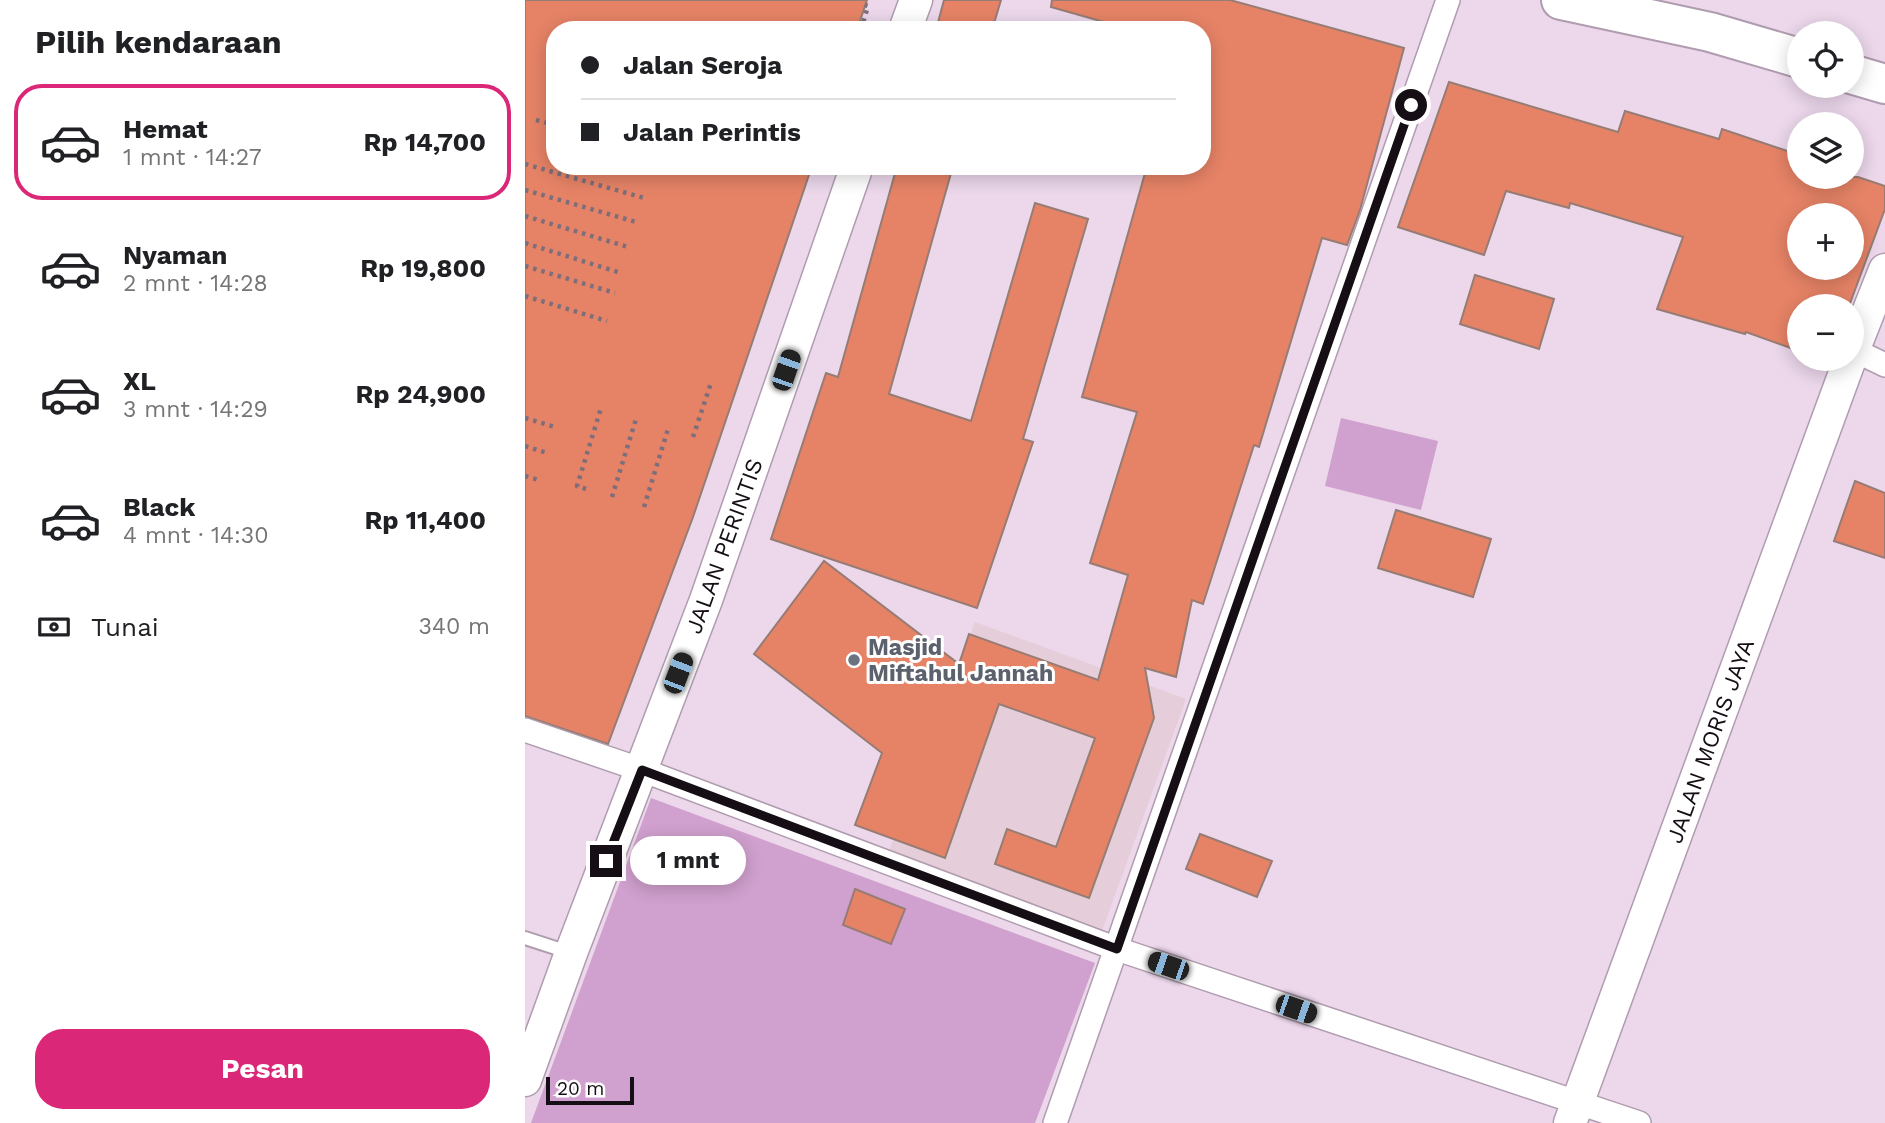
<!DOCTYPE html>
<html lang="id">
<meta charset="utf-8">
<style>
:root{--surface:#fff;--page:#f6f6f6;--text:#202124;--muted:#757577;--line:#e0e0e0;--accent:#db2777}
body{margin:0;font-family:"Work Sans",sans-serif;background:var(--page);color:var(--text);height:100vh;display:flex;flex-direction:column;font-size:26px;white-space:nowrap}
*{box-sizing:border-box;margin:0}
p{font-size:23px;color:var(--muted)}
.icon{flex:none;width:38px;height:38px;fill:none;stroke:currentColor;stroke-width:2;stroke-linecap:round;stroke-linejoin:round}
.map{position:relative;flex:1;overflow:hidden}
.side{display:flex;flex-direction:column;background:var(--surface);width:525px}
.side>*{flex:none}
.hud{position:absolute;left:21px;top:21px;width:665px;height:154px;border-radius:28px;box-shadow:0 4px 18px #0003;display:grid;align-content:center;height:154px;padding:0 35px;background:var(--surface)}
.controls{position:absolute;left:1262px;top:21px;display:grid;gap:14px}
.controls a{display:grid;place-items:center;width:77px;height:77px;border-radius:50%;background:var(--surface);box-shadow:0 4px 18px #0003;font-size:35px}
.scale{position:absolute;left:21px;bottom:18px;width:88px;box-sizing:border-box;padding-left:7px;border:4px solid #150e14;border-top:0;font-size:19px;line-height:24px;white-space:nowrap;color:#150e14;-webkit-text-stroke:5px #fff;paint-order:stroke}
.end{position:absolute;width:32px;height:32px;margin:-16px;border:9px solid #150e14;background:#fff;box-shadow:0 0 0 4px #fff}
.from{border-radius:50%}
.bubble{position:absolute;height:49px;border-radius:24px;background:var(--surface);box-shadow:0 4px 18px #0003;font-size:23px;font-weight:700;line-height:49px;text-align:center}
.car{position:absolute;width:21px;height:42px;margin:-21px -10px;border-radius:9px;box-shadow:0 0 5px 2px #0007;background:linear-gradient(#222 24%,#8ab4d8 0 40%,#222 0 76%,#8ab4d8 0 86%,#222 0)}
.hud b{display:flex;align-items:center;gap:24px;height:66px;font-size:26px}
.hud b+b{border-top:2px solid var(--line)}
.hud i{width:18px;height:18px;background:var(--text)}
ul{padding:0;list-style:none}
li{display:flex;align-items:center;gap:21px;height:116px;margin:0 14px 10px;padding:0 21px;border:4px solid transparent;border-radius:28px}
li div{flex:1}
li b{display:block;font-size:26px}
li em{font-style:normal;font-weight:700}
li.current{border-color:var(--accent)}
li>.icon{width:63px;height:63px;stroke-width:1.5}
h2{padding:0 35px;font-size:32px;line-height:84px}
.pay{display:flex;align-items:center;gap:18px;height:77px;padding:0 35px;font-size:26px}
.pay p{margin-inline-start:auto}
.primary-button{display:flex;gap:14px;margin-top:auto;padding:14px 35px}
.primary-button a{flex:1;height:80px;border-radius:28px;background:var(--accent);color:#fff;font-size:28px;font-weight:700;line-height:80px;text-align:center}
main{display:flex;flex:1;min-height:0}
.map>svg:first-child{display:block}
</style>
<main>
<section class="side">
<h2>Pilih kendaraan</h2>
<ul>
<li class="current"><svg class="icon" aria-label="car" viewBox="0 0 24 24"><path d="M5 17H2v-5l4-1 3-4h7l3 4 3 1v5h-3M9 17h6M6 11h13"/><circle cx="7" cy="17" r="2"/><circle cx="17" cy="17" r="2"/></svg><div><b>Hemat</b><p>1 mnt · 14:27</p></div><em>Rp 14,700</em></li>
<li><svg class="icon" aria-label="car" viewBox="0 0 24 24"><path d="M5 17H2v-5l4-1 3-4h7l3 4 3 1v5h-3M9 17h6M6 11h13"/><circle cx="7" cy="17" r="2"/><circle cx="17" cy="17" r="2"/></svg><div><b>Nyaman</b><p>2 mnt · 14:28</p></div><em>Rp 19,800</em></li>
<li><svg class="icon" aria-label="car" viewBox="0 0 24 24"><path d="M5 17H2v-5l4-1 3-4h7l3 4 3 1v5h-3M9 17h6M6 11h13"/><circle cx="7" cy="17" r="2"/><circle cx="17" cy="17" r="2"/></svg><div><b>XL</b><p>3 mnt · 14:29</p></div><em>Rp 24,900</em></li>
<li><svg class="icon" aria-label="car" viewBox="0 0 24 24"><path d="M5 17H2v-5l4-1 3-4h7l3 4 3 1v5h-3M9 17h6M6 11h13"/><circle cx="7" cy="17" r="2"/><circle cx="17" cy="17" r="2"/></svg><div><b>Black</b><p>4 mnt · 14:30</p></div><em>Rp 11,400</em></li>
</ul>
<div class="pay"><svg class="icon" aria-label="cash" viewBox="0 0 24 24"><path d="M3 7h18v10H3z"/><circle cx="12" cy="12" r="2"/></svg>Tunai<p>340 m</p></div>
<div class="primary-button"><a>Pesan</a></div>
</section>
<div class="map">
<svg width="1360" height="1123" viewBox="0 0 1360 1123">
<rect width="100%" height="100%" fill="#ecd7eb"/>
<path fill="#e5cdd9" d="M450,622l211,77 -88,243 -213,-80z"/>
<path fill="#d0a0ce" d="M816,418l97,23 -17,69 -96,-24z
M126,798l444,165 -60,160h-504z"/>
<path fill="#e68366" stroke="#967c74" stroke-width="2" fill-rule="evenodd" d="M0,0h342l-10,30h-302v136h257l-119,351 -85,227 -83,-28z
M419,0h57l-9,30h-56z
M527,0h178l174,48 -44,162 -13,35 -25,-7 -63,209 -5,-2 -51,159 -11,-4 -16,77 -31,-9 9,50 -65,180 -94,-34 12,-35 49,18 39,-109 -96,-34 -54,154 -90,-33 27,-72 -128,-99 70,-93 135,103 10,-30 129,46 30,-105 -38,-12 47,-151 -55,-15 65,-231h55v-136h-70l-81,-23z
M924,82l169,50 7,-21 94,28 3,-10 77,26v22h59l27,9v23l-36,97h-50v45l-53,-19 -1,2 -88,-25 26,-72 -113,-34 -1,5 -63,-17 -22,64 -86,-28zM1274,215h52v53h-52z
M372,166h56l-64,228 82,27 64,-218 53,16 -65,220 10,3 -56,166 -206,-69 55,-166 12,4z
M950,275l79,24 -15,50 -79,-25z
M1330,481l30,12v65l-51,-17z
M871,510l95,29 -18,58 -95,-29z
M675,834l72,27 -15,36 -71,-28z
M330,889l50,20 -14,35 -48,-19z"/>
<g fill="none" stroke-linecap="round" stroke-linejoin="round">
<g stroke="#b09caf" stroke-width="16">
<path id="lane" d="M0,938l46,15"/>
</g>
<g stroke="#b09caf" stroke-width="26">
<path id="street" d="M1329,350l31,15
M0,730l117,40 475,179 522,174
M530,1123l393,-1123"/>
</g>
<g stroke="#b09caf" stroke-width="35">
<path id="secondary" d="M380,30l11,-30
M1326,356l34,-86
M0,1080l46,-127 135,-353 151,-434
M1045,1123l280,-764"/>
</g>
<g stroke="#b09caf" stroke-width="42">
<path id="highway" d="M1036,0l149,32 89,26
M1326,74l34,10"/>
</g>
<path stroke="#7c6e7b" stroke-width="4.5" stroke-dasharray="3.5 5" stroke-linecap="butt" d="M336,30l7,-24 -3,-1
M11,120l19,5
M0,164l119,34
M0,190l111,32
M0,216l103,31
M0,243l96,30
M0,266l90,27
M0,296l82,25
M0,418l30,9
M168,437l18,-54
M0,446l22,7
M0,476l14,4
M61,489l-9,-3 24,-78
M87,497l24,-78
M119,507l24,-78"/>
<use href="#lane" stroke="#fff" stroke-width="12"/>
<use href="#street" stroke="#fff" stroke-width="23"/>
<use href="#secondary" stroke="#fff" stroke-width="32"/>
<use href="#highway" stroke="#fff" stroke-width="38"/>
</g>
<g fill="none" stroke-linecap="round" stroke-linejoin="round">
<path stroke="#150e14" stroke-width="9" d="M81,861l36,-91 475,179 294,-844"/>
</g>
<circle fill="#6b7280" stroke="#fff" stroke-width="2.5" cx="329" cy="660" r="7"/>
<g text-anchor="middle" stroke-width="6" stroke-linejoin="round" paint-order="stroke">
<g font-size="23" fill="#150e14" stroke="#fff">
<text transform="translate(199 546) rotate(-70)" y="8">JALAN PERINTIS</text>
<text transform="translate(1185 741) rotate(-70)" y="8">JALAN MORIS JAYA</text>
</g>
<g font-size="23" font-weight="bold" fill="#5b616d" stroke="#fff" text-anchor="start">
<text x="343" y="655">Masjid<tspan x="343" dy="26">Miftahul Jannah</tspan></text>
</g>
</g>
</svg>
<div class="controls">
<a><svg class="icon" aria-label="locate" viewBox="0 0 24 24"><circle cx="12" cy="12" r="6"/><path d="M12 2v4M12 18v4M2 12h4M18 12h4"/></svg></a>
<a><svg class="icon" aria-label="layers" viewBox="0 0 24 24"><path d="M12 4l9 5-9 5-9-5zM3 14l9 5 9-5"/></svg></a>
<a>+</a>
<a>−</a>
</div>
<div class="scale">20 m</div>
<i class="end from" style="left:886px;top:105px"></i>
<i class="end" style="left:81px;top:861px"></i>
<div class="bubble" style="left:105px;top:836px;width:116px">1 mnt</div>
<i class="car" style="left:261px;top:370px;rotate:19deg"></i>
<i class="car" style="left:153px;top:673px;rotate:21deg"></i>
<i class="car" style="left:643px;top:966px;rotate:289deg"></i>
<i class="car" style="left:771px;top:1009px;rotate:109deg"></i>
<div class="hud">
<b><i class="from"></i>Jalan Seroja</b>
<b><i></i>Jalan Perintis</b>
</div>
</div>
</main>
